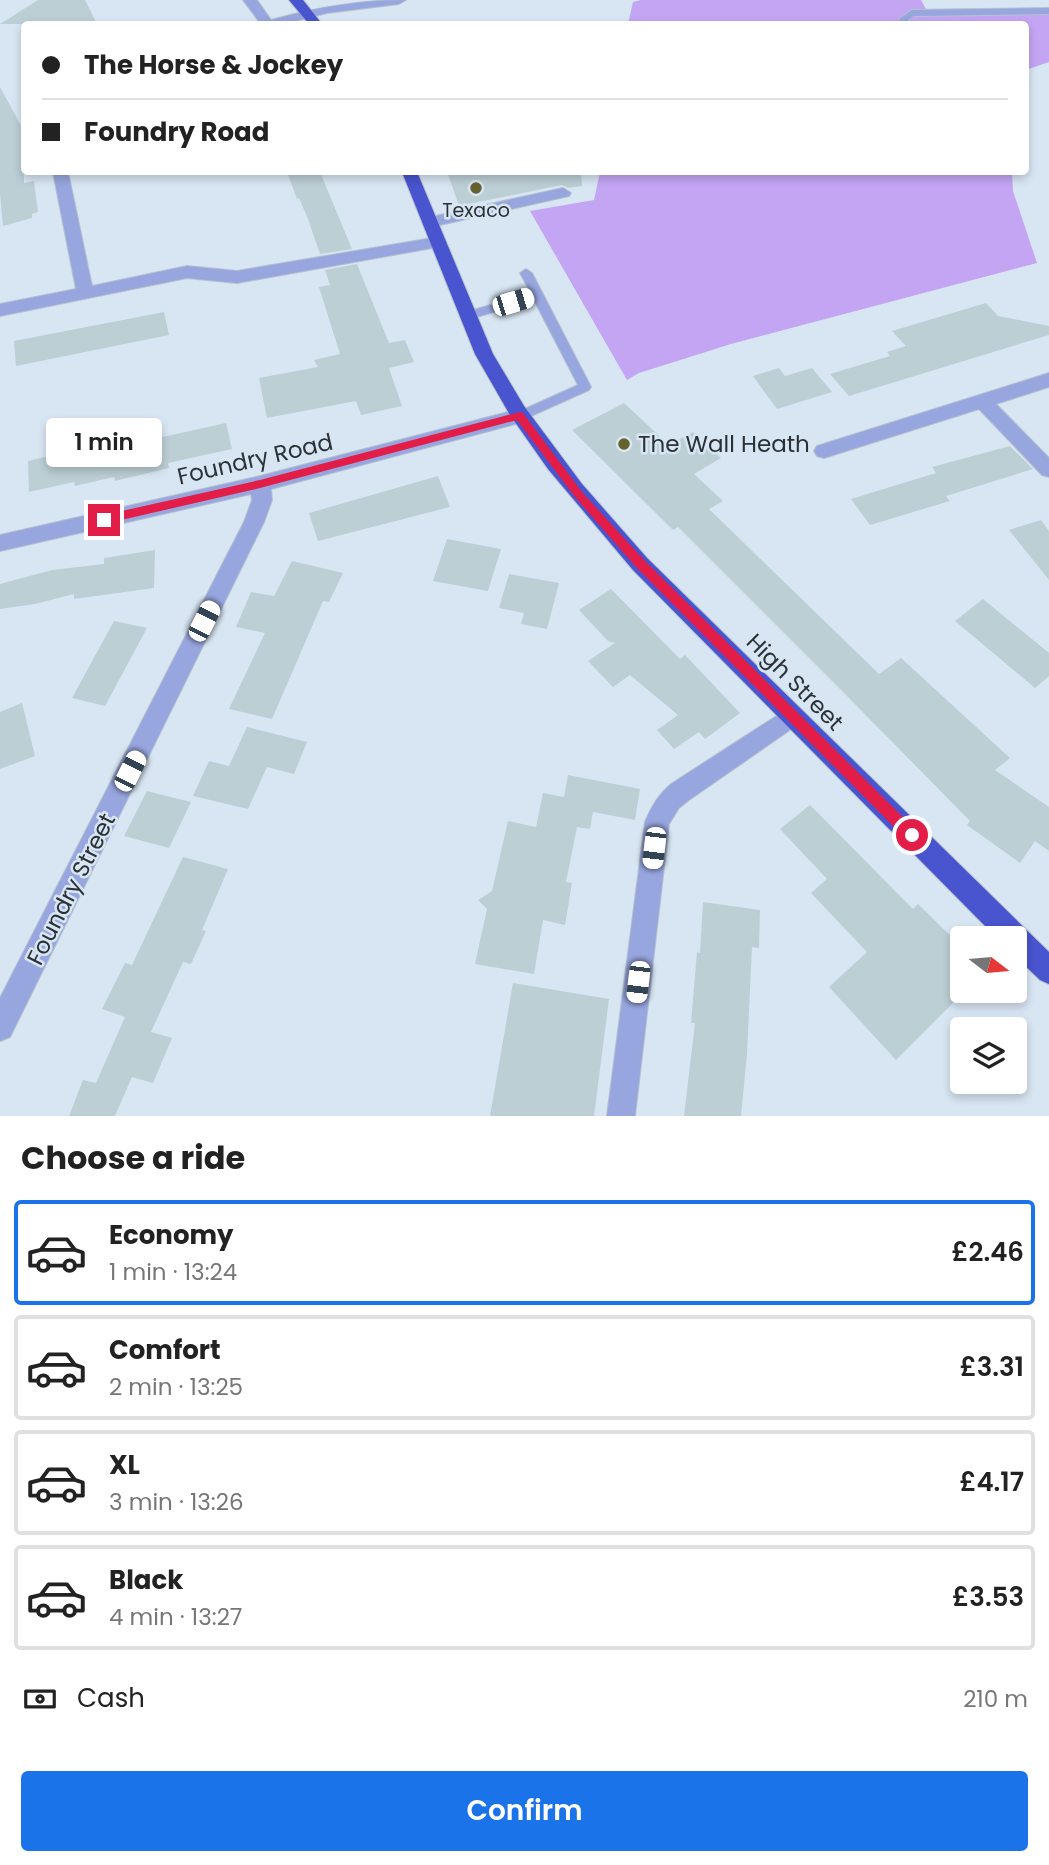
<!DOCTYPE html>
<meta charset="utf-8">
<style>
:root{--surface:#fff;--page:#f2f2f2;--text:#222;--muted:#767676;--line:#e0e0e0;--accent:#1a73e8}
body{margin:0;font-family:Poppins,sans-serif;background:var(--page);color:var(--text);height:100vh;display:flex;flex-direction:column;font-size:26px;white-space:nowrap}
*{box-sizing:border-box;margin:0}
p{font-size:23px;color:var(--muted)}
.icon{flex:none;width:38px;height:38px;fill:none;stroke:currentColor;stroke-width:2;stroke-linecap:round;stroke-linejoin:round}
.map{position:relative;height:1116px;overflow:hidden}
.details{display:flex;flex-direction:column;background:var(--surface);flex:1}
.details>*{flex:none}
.guide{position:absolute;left:21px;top:21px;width:1008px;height:154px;border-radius:7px;box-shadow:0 4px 10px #0003;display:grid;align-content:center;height:154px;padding:0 21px;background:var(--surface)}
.needle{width:46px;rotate:106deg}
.tools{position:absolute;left:950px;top:926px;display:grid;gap:14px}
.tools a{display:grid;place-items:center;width:77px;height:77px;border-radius:7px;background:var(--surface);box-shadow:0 4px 10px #0003;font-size:35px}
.end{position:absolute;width:32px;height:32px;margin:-16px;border:9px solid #e11d48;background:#fff;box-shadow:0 0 0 4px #fff}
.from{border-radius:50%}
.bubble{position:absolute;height:49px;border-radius:7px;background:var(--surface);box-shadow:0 4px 10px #0003;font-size:23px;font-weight:600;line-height:49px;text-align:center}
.car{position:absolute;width:21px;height:42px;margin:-21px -10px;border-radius:9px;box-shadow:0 0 5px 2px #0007;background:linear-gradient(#fff 24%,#345 0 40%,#fff 0 76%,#345 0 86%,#fff 0)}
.guide b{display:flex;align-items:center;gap:24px;height:66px;font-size:26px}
.guide b+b{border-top:2px solid var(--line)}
.guide i{width:18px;height:18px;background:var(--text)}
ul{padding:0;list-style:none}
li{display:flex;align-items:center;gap:21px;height:105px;margin:0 14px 10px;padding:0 7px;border:4px solid var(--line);border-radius:7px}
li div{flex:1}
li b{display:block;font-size:26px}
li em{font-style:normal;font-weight:600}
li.active{border-color:var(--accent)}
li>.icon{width:63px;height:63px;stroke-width:1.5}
h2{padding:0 21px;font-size:32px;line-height:84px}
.pay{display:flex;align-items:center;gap:18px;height:77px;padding:0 21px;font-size:26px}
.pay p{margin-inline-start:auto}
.primary-button{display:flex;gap:14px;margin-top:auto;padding:14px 21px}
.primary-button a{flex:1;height:80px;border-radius:7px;background:var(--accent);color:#fff;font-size:28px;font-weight:600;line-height:80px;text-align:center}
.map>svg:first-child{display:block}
</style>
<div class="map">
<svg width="1049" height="1116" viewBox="0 0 1049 1116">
<rect width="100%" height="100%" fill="#d8e6f3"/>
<path fill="#c4a5f4" d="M641,0h280l5,9 123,-1v54l-23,8v-46h-398l5,-22z
M600,172h412l1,19 24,72 -306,81 -92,29 -12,7 -97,-169 64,-11z"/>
<path fill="#bccfd5" d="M38,0h47l12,24h-97z
M0,87l24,44v52l10,-2 4,31 -6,2v4l-29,8 -3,-33z
M287,172h33l32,77 -32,5 -12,-35 -9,-21 -2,1z
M464,172h117l1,14 -14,2 -6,-3 -103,21 -11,-32z
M357,264l32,79 16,-3 9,22 -25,6 13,38 -41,9 -5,-14 -89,17 -8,-40 59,-11 -4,-7 26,-6 -21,-67 11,-2 -5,-15z
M986,303l12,13 51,10v9l-200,61 -19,-22 60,-18 -3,-4 19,-6 -14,-15z
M164,312l5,23 -153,31 -2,-25z
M779,368l6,8 27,-8 20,24 -55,17 -24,-33z
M624,403l45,42 24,-13 28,26 -27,16 29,27 -14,8 170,165 22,-16 109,100 -15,12 54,37v44l-14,-10 -15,22 -53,-38 3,-4 -123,-125 -169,-169 -5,3 -101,-100z
M226,423l6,26 -64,14 1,5 -54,13 -1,-4 -39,9 -1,-4 -45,10 -1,-31 119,-28 2,7z
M1010,446l23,23 -87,27 4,5 -80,24 -19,-26 85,-26 -4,-6z
M438,476l12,31 -132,34 -9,-28z
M1041,520l8,11v49l-40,-50z
M447,539l54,10 -13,42 -55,-10z
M155,550l-1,38 -80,11v-5l-39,10 -35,5v-25l52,-14 52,-6v-6z
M292,561l51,12 -14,29 -6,-1 -51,118 -43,-10 36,-76 -29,-6 15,-35 23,4z
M509,574l50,9 -12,46 -26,-5 3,-11 -25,-5z
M611,589l69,70 5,-4 55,58 -35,26 -6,-7 -25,17 -17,-19 21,-15 -48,-40 -17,12 -25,-26 27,-18 -7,-2 -29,-31z
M983,599l66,54v23l-14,12 -80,-67z
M114,621l33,7 -42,78 -33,-8z
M22,703l13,53 -35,13v-57z
M247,727l60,15 -13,32 -27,-7 -19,42 -55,-13 16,-35 20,5z
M568,775l72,14 -5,31 -42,-8 -3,17 -13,-2 -11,55 6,1 -7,42 -22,-5 -9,54 -59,-10 12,-55 -9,-9 14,-9 16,-70 28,6 7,-34 21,4z
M147,791l44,11 -22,46 -45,-12z
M810,805l103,104 5,-5 44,43v47l-66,66 -67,-73 38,-35 -56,-59 16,-14 -47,-50z
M183,857l45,12 -26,61 4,1 -15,33 -8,-2 -32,70 21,6 -19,45 -21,-6 -17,39h-46l14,-36 13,3 29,-66 -23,-8 23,-46 7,2z
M703,902l57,8 -1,38 -7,-1 -5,107 -6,62h-57l11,-93h-4l6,-71 3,1z
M513,983l96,16 -15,117h-104z"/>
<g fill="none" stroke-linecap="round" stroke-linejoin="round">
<g stroke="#b5c2cd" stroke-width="2">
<path id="lane" d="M1049,8v6l-135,2 -6,4 2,4h-8l-3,-5 13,-9z
M526,269l6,4 59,114 -2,3 -69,31 -6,-5 2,-3 62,-28 -44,-85 -67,20 -6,-4 2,-3 68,-20 -11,-20z"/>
</g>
<g stroke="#b5c2cd" stroke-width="2">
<path id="street" d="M243,0h14l14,20c46,-13 87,-20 135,-20l-7,4 -72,9 -43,11h-23z
M53,172h15l24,114 95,-20 50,5 201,-34 8,5 -8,5 -201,36 -50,-5 -187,38v-12l76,-15z
M563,188l8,5 -2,3 -138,31 -8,-5 8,-5z
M1049,373v14l-53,17 53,54v19l-7,-2 -63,-66 -155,49 -7,-2 -3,-5 3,-5z
M520,409l7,2 3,5 -3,5 -256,68 1,11 -8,22 -254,515 -10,4v-43l244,-476 8,-22 -1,-6 -251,57v-16l260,-59z
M792,706l8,3 4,7 -4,7 -111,77 -10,8 -10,16 -34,292h-28l38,-294c6,-15 14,-28 26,-38z"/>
</g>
<g stroke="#b5c2cd" stroke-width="2">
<path id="highway" d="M289,0h14l19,24h-13z
M402,172h15l76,182 31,52 58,78 65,74 402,394v32l-9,-4 -25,-24v-18h-18l-364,-368 -85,-101 -38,-54 -35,-61z"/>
</g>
<use href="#lane" fill="#98a6df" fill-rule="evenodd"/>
<use href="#street" fill="#98a6df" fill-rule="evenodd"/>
<use href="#highway" fill="#4954cf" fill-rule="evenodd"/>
</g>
<path fill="#e11d48" d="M520,412l3,1 59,79 62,68 273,271v9h-10l-271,-273 -61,-70 -58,-77 -257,68 -156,36 -6,-4 6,-5 156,-35z"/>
<g fill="#66622f" stroke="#d8e6f3" stroke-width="2.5">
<circle cx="476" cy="188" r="7"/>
<circle cx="624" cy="444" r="7"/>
</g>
<g text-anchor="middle" stroke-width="5" stroke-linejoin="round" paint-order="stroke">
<g font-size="19" fill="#2b3136" stroke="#d8e6f3">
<text x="476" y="217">Texaco</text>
</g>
<g font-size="23" fill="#2b3136" stroke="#d8e6f3" text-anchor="start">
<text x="638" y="452">The Wall Heath</text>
</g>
<g font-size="23" fill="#2b3136" stroke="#d8e6f3">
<text transform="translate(255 459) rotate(-13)" y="8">Foundry Road</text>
<text transform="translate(795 682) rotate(45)" y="8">High Street</text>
<text transform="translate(71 889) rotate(-63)" y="8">Foundry Street</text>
</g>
</g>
</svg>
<div class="tools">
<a><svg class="needle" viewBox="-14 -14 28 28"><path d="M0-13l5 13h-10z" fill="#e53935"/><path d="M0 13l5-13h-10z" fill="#767676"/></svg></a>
<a><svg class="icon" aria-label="layers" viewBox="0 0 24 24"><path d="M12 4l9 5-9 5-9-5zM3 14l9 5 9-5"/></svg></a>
</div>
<i class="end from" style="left:912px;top:835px"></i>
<i class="end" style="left:104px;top:520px"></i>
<div class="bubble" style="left:46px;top:418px;width:116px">1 min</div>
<i class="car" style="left:513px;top:302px;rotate:73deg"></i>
<i class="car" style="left:204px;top:621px;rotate:27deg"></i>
<i class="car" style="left:130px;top:771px;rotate:27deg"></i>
<i class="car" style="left:654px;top:848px;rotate:187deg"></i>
<i class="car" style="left:638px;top:982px;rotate:187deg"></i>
<div class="guide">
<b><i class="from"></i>The Horse &amp; Jockey</b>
<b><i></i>Foundry Road</b>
</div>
</div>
<section class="details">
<h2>Choose a ride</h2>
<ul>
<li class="active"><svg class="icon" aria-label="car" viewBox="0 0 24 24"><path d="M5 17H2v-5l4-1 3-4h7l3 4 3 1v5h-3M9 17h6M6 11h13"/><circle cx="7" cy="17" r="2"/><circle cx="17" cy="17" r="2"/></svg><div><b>Economy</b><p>1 min · 13:24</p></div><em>£2.46</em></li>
<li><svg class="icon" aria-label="car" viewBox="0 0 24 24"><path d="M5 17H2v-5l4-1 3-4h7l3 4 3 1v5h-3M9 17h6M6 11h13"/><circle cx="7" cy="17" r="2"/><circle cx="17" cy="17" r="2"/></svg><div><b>Comfort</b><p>2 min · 13:25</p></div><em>£3.31</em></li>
<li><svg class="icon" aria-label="car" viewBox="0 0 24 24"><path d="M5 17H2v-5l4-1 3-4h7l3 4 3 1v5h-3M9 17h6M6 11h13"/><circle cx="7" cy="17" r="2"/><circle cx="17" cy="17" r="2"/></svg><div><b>XL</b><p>3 min · 13:26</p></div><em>£4.17</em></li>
<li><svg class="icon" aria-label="car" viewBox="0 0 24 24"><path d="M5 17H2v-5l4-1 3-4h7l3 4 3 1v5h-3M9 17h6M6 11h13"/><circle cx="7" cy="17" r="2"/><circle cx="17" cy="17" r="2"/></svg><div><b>Black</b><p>4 min · 13:27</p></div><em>£3.53</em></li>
</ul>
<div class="pay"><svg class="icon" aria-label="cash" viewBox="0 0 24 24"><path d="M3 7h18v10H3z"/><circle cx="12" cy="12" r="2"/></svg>Cash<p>210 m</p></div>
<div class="primary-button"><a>Confirm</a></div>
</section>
